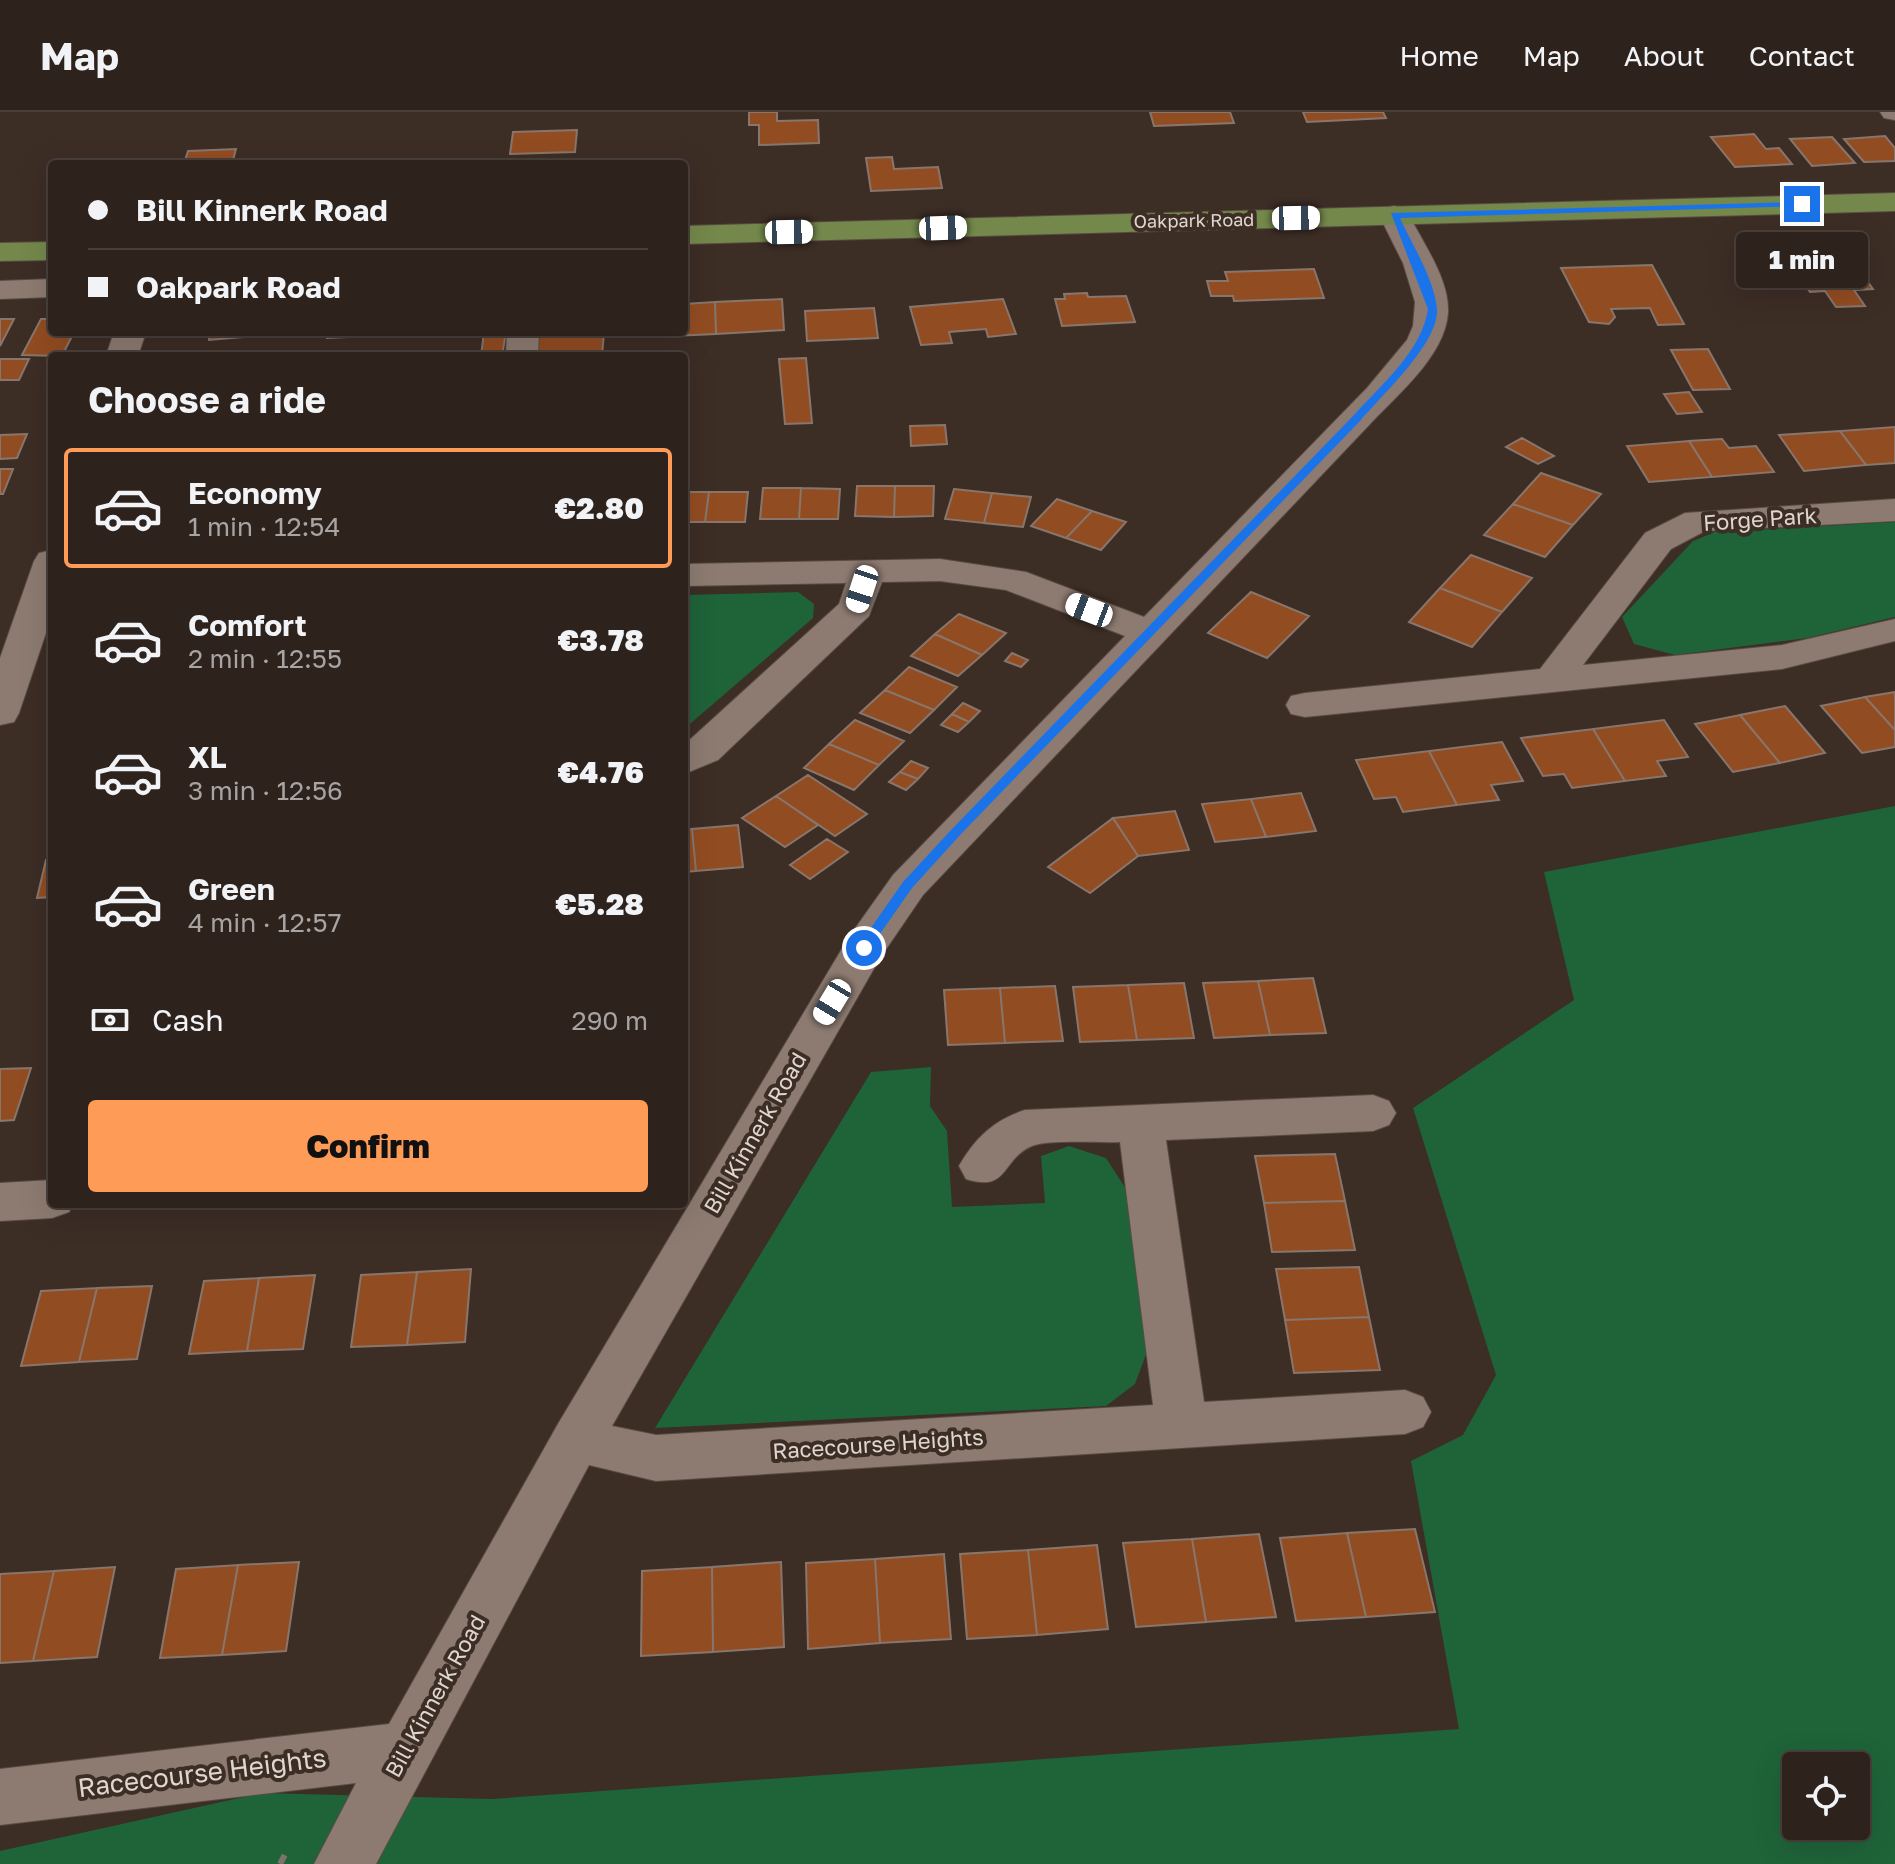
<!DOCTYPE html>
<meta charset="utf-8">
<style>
:root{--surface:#2d221c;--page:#392f29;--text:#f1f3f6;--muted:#a7a4a3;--line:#483f3b;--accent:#fe9c57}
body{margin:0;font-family:"Golos Text",sans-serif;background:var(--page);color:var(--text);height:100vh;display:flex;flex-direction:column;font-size:30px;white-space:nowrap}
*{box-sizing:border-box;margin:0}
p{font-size:26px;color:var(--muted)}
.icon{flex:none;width:44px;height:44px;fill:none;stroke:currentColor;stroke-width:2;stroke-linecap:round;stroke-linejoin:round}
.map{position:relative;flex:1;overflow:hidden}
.side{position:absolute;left:48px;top:240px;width:640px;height:856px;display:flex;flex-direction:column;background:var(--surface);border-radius:8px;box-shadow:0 8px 32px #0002,0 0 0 2px var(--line)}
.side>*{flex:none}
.banner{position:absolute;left:48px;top:48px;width:640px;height:176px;border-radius:8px;box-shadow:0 8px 32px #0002,0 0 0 2px var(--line);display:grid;align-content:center;height:176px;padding:0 40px;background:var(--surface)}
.controls{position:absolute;left:1782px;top:1640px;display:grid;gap:16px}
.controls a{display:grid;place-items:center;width:88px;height:88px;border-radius:8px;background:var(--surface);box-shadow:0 8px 32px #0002,0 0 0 2px var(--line);font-size:40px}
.end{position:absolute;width:36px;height:36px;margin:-18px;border:10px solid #1a73e8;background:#fff;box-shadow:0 0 0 4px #fff}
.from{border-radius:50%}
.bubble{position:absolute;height:56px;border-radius:8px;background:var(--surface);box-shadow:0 8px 32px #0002,0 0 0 2px var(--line);font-size:26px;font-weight:800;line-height:56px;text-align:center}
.car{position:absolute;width:24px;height:48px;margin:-24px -12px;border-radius:10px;box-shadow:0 0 6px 2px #0007;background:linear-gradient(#fff 24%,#345 0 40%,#fff 0 76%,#345 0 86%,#fff 0)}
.banner b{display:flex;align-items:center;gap:28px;height:76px;font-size:30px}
.banner b+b{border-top:2px solid var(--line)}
.banner i{width:20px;height:20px;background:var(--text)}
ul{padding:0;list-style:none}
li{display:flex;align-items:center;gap:24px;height:120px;margin:0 16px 12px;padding:0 24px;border:4px solid transparent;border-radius:8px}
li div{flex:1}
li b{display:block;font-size:30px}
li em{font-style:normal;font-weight:800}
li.active{border-color:var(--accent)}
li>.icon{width:72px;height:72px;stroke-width:1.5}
h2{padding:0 40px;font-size:36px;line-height:96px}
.pay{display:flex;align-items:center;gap:20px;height:88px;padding:0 40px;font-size:30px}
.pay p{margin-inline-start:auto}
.action{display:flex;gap:16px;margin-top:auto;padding:16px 40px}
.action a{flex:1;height:92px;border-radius:8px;background:var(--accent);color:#111;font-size:32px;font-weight:800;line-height:92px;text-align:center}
header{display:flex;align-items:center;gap:48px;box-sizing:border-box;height:112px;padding:0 40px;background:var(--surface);border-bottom:2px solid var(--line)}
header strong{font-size:38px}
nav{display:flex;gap:44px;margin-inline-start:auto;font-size:28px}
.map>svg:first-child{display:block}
</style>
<header>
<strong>Map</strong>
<nav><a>Home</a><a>Map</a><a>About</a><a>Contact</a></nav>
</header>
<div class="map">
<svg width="1895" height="1752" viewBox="0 0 1895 1752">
<rect width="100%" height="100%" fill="#3c2d25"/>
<path fill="#1f6339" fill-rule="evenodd" d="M1895,410v95l-88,21 -132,17 -41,-11 -12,-27 71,-76 22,-9z
M798,480l16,12 -1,14 -129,111v-134z
M1895,694v1058h-1895v-13l262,-58 230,6 967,-70 -48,-268 52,-26 33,-60 -83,-267 161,-108 -30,-128zM1796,1654h60v60h-60z
M931,955l-1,39 17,25 5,76 93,-4 -4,-47 28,-10 37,12 22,34 19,160 -12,32 -29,22 -451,22 216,-356z"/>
<path fill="#924c21" stroke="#88766d" stroke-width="2" d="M749,0h28v9l41,-1 1,23 -60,2v-20h-10z
M1150,0h80l4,11 -80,3z
M1303,0h80l3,6 -79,4z
M577,18l-2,22 -65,2 3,-22z
M1754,22l12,15 13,-1 13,16 -57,3 -24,-30z
M1885,24l10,12v13l-31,1 -20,-23z
M1832,25l23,26 -43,3 -22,-27z
M236,37l-4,15h-48l4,-13z
M892,45l2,12 44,-2 4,21 -71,3 -5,-33z
M1852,148l21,29 -19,1 11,16 -29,1 -11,-16 -15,1 -20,-29z
M1652,153l32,59 -26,1 -8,-17 -39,1 4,8 -6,7 -20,-2 -28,-54z
M1314,157l10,29 -90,3 -1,-5h-22l-4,-15h21l-3,-9z
M1087,181l1,4 38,-1 9,26 -73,4 -7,-27h10l-1,-5z
M782,187l2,31 -68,4 -1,-32z
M1003,187l13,35 -28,3 -2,-8 -37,3 3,11 -31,2 -11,-38z
M715,190l1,32 -67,3v-5h35v-28z
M874,196l4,30 -71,3 -2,-30z
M0,207h14l-14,27z
M41,207h11v13h22l-12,24 -40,-1z
M210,220h47v4l-48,4z
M328,220h42l-1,4 -42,2z
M484,220h22l-4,24h-21z
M533,220h71l-2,24h-72z
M1708,237l22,40 -37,1 -22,-40z
M806,246l6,65 -27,1 -6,-65z
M0,247h29l-10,21h-19z
M1689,280l13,20 -25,2 -13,-20z
M945,313l2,19 -36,2 -1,-20z
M1895,315v36l-29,2 -26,-34z
M1840,319l26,34 -62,6 -25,-36z
M27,322l-10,24 -17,1v-24z
M1522,326l32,18 -16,8 -32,-17z
M1722,327l7,9 27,-2 18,26 -62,5 -23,-36z
M1689,329l23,36 -63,5 -22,-36z
M0,357h13l-10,25h-3z
M1541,361l60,21 -28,31 -60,-21z
M857,374h38l-1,31 -39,-1z
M895,374h39l-1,30 -39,1z
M763,376h38l-2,31h-39z
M801,376l39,1 -2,30h-39z
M954,377l38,4 -8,30 -39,-4z
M684,380h25l-4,30h-21z
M709,380h39l-3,30h-40z
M992,381l39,4 -8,30 -39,-4z
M1057,387l35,12 -26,27 -35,-12z
M1513,392l60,21 -28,32 -61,-22z
M1092,399l34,11 -25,28 -35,-12z
M1471,443l61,23 -30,34 -62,-24z
M1440,476l62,24 -30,35 -63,-25z
M1251,480l58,24 -42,42 -59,-25z
M959,502l47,19 -24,22 -47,-21z
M935,522l47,21 -24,21 -47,-20z
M1012,541l16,7 -7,7 -16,-6z
M909,555l48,20 -23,23 -49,-20z
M885,578l49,20 -24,23 -50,-20z
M1895,580v38l-30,-33z
M1865,585l30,33v17l-33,6 -41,-47z
M963,591l17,8 -11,11 -17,-8z
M1785,594l40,47 -45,10 -40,-48z
M952,602l17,8 -11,10 -17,-7z
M1740,603l40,48 -47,9 -38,-48z
M855,608l49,21 -25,24 -50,-21z
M1664,608l24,37 -31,4 9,15 -41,5 -32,-52z
M1593,617l32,52 -53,7 -8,-14 -21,2 -22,-38z
M1502,630l21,39 -32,4 8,15 -42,5 -28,-54z
M829,632l50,21 -25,25 -50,-22z
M1429,639l28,54 -54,7 -7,-15 -22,2 -18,-39z
M911,649l17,7 -10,11 -18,-7z
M900,660l18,7 -12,11 -17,-8z
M808,663l59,39 -32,22 -59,-40z
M1301,681l15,38 -50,6 -15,-38z
M776,684l42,29 -33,22 -43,-29z
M1251,687l15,38 -51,5 -13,-38z
M1175,699l14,39 -51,6 -25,-38z
M1113,706l25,38 -48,37 -42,-26z
M738,713l5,42 -47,4 -4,-42z
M692,717l4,42 -12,1v-42z
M827,727l21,13 -38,27 -20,-14z
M46,748h6v37l-15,1z
M1313,866l13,55 -56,2 -12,-54z
M1258,869l12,54 -56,3 -11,-55z
M1184,871l10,55 -57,2 -9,-55z
M1128,873l9,55 -57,2 -7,-55z
M1055,874l8,55 -58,2 -5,-55z
M1000,876l5,55 -57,2 -4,-55z
M31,956l-17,52 -14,1v-52z
M1335,1042l10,47 -81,2 -9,-47z
M1345,1089l10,49 -83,2 -8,-49z
M1359,1155l10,50 -84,3 -9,-51z
M471,1157l-6,73 -58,3 10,-73z
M417,1160l-10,73 -56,2 10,-72z
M315,1163l-12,74 -56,2 12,-73z
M259,1166l-12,73 -58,3 15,-73z
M152,1174l-15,73 -58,3 18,-74z
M97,1176l-18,74 -58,4 20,-75z
M1369,1205l11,53 -86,3 -9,-53z
M1415,1417l20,83 -69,5 -19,-84z
M1347,1421l19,84 -70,4 -16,-83z
M1259,1422l17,83 -70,5 -14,-83z
M1192,1427l14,83 -70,5 -13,-84z
M1097,1433l11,84 -71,6 -9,-85z
M1028,1438l9,85 -70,4 -7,-85z
M944,1442l7,85 -71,4 -5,-84z
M875,1447l5,84 -72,6 -2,-86z
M299,1450l-13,89 -64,4 16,-90z
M781,1450l3,85 -71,5 -1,-85z
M238,1453l-16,90 -62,3 16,-89z
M115,1455l-18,90 -64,4 21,-90z
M712,1455l1,85 -72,4 1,-85z
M54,1459l-21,90 -33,2v-89z"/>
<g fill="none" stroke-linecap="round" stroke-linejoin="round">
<g stroke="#584b44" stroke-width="2">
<path id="minor" d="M1880,0h15v8l-11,-2z
M1394,94l11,3 4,6c14,28 41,65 39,98 -3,43 -51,82 -78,111l-447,471 -43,63 -268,468 44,9 497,-30 -33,-263c-22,1 -69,-3 -88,4 -31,13 -23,47 -66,33l-7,-13c16,-28 35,-46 66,-56l348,-15 16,6 7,12 -7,12 -16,6 -207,9 38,262 201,-12 18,7 8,15 -8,15 -18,7 -749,47 -67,-16 -213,399h-62l42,-81 -356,42v-56l389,-45 169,-300 291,-487 44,-62 232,-239 -119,-46 -66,-9 -58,1 -13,34 -151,144 -34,14v-29l155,-141 7,-21 -162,3v-22l256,-5 86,13 118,45 223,-229 40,-48 6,-14 2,-24 -12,-39 -24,-48 4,-6z
M52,167v18l-52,2v-18z
M114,220h32l-8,24h-32z
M507,220h32l-1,24h-32z
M1895,387v22l-190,10 -34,18 -88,116 199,-20 113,-26v22l-113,28 -477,48 -14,-3 -5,-9 5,-9 14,-3 235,-24 105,-136 40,-20z
M52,438v65l-33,98 -5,9 -14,3v-67l34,-97 5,-8z
M52,1068v24h21l-4,8 -17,6 -52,3v-38z"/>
</g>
<g stroke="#584b44" stroke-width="2">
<path id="major" d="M1895,81v18l-1211,33v-18z
M52,130v18l-52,1v-18z"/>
</g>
<path stroke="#7f726b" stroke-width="6" stroke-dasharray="10 5" stroke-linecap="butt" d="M280,1752l7,-13"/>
<use href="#minor" fill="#8d7b71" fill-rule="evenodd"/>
<use href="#major" fill="#74884b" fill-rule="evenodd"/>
</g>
<path fill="#1a73e8" d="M1802,90l3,4 -405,12c12,27 34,60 37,91 2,34 -55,86 -76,111l-400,414 -49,54 -44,63h-9v-6l44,-63 49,-53 402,-414c27,-30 68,-64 74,-106l-37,-96z"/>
<g text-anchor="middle" stroke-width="8" stroke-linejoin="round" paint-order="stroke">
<g font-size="18" fill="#e0d6d0" stroke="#3c2d25">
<text transform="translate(1194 109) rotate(-1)" y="6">Oakpark Road</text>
</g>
<g font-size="22" fill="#e0d6d0" stroke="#3c2d25">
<text transform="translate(1760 407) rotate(-4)" y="8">Forge Park</text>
<text transform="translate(755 1021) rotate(-60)" y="8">Bill Kinnerk Road</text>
<text transform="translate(878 1332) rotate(-4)" y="8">Racecourse Heights</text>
<text transform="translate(435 1584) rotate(-61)" y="8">Bill Kinnerk Road</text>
</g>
<g font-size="26" fill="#e0d6d0" stroke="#3c2d25">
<text transform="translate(202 1661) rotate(-7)" y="9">Racecourse Heights</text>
</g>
</g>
</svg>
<div class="controls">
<a><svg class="icon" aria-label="locate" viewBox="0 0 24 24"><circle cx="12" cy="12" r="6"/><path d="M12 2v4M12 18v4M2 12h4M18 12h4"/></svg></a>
</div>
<i class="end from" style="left:864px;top:836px"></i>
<i class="end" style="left:1802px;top:92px"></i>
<div class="bubble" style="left:1736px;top:120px;width:132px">1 min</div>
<i class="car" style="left:1296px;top:106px;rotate:89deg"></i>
<i class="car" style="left:943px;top:116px;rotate:88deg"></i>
<i class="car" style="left:789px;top:120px;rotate:89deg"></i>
<i class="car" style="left:862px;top:477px;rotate:198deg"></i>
<i class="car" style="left:1089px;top:498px;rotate:291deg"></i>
<i class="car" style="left:832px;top:890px;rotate:211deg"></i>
<div class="banner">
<b><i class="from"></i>Bill Kinnerk Road</b>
<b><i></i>Oakpark Road</b>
</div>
<section class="side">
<h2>Choose a ride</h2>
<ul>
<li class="active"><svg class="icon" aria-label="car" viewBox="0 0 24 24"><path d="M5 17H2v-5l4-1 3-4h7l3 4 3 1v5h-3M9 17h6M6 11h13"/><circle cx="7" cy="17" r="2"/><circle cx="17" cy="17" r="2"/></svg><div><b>Economy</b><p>1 min · 12:54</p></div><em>€2.80</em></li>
<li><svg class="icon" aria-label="car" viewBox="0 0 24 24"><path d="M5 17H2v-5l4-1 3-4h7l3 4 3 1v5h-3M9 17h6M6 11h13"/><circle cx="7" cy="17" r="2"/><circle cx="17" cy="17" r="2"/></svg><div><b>Comfort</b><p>2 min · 12:55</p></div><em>€3.78</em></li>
<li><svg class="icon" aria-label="car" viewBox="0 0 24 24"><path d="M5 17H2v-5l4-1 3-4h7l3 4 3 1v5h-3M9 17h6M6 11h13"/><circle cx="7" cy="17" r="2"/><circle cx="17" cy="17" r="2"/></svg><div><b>XL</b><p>3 min · 12:56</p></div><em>€4.76</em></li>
<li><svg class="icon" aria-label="car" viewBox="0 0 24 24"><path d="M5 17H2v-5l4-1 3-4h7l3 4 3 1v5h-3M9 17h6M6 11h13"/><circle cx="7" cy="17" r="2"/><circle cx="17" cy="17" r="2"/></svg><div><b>Green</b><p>4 min · 12:57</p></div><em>€5.28</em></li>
</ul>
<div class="pay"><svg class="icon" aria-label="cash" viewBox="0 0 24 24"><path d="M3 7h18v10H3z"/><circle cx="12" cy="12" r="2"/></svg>Cash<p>290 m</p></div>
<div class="action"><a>Confirm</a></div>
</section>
</div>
